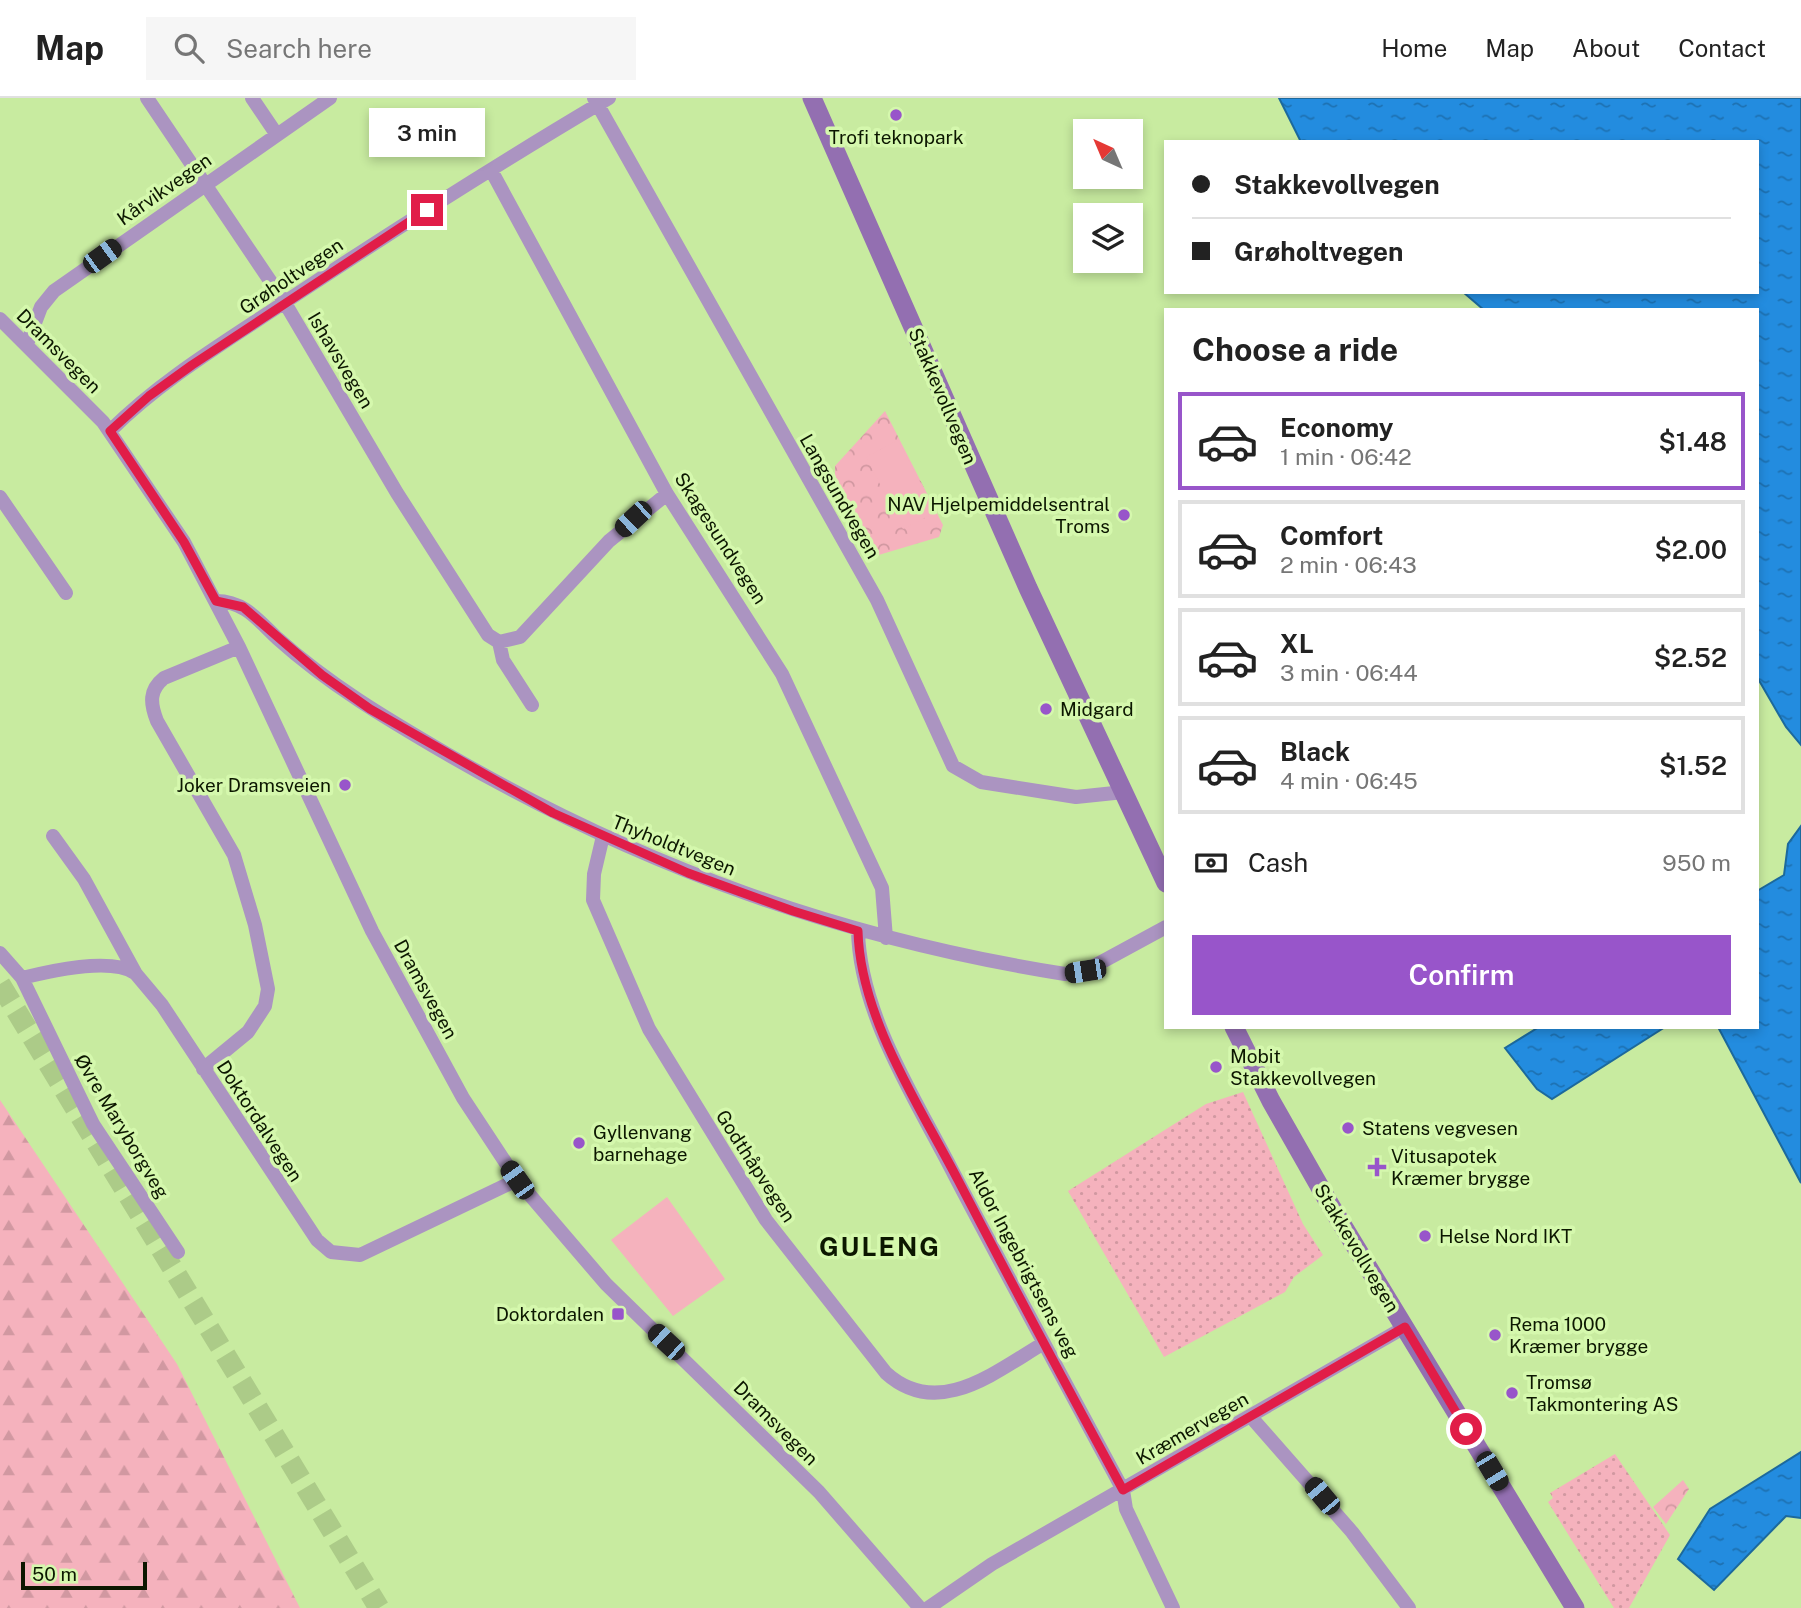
<!DOCTYPE html>
<meta charset="utf-8">
<style>
:root{--surface:#fff;--page:#f6f6f6;--text:#222;--muted:#767676;--line:#e0e0e0;--accent:#9855ca}
body{margin:0;font-family:"Public Sans",sans-serif;background:var(--page);color:var(--text);height:100vh;display:flex;flex-direction:column;font-size:26px;white-space:nowrap}
*{box-sizing:border-box;margin:0}
p{font-size:23px;color:var(--muted)}
.icon{flex:none;width:38px;height:38px;fill:none;stroke:currentColor;stroke-width:2;stroke-linecap:round;stroke-linejoin:round}
.map{position:relative;flex:1;overflow:hidden}
.panel{position:absolute;left:1164px;top:210px;width:595px;height:721px;display:flex;flex-direction:column;background:var(--surface);border-radius:0px;box-shadow:0 4px 10px #0003}
.panel>*{flex:none}
.top-card{position:absolute;left:1164px;top:42px;width:595px;height:154px;border-radius:0px;box-shadow:0 4px 10px #0003;display:grid;align-content:center;height:154px;padding:0 28px;background:var(--surface)}
.needle{width:46px;rotate:316deg}
.tools{position:absolute;left:1073px;top:21px;display:grid;gap:14px}
.tools a{display:grid;place-items:center;width:70px;height:70px;border-radius:0px;background:var(--surface);box-shadow:0 4px 10px #0003;font-size:35px}
.scale{position:absolute;left:21px;bottom:18px;width:126px;box-sizing:border-box;padding-left:7px;border:4px solid #0c1700;border-top:0;font-size:19px;line-height:24px;white-space:nowrap;color:#0c1700;-webkit-text-stroke:5px #d5f8ad;paint-order:stroke}
.end{position:absolute;width:32px;height:32px;margin:-16px;border:9px solid #e11d48;background:#fff;box-shadow:0 0 0 4px #fff}
.from{border-radius:50%}
.bubble{position:absolute;height:49px;border-radius:0px;background:var(--surface);box-shadow:0 4px 10px #0003;font-size:23px;font-weight:600;line-height:49px;text-align:center}
.car{position:absolute;width:21px;height:42px;margin:-21px -10px;border-radius:9px;box-shadow:0 0 5px 2px #0007;background:linear-gradient(#222 24%,#8ab4d8 0 40%,#222 0 76%,#8ab4d8 0 86%,#222 0)}
.top-card b{display:flex;align-items:center;gap:24px;height:66px;font-size:26px}
.top-card b+b{border-top:2px solid var(--line)}
.top-card i{width:18px;height:18px;background:var(--text)}
ul{padding:0;list-style:none}
li{display:flex;align-items:center;gap:21px;height:98px;margin:0 14px 10px;padding:0 14px;border:4px solid var(--line);border-radius:0px}
li div{flex:1}
li b{display:block;font-size:26px}
li em{font-style:normal;font-weight:600}
li.active{border-color:var(--accent)}
li>.icon{width:63px;height:63px;stroke-width:1.5}
h2{padding:0 28px;font-size:32px;line-height:84px}
.pay{display:flex;align-items:center;gap:18px;height:77px;padding:0 28px;font-size:26px}
.pay p{margin-inline-start:auto}
.action{display:flex;gap:14px;margin-top:auto;padding:14px 28px}
.action a{flex:1;height:80px;border-radius:0px;background:var(--accent);color:#fff;font-size:28px;font-weight:600;line-height:80px;text-align:center}
header{display:flex;align-items:center;gap:42px;box-sizing:border-box;height:98px;padding:0 35px;background:var(--surface);border-bottom:2px solid var(--line)}
header strong{font-size:33px}
nav{display:flex;gap:38px;margin-inline-start:auto;font-size:24px}
.search{width:490px;height:63px;background:var(--page);display:flex;align-items:center;gap:18px;box-sizing:border-box;padding:0 24px;border-radius:0px;color:var(--muted);font-size:26px}
.map>svg:first-child{display:block}
</style>
<header>
<strong>Map</strong>
<div class="search"><svg class="icon" aria-label="search" viewBox="0 0 24 24"><circle cx="10" cy="10" r="6"/><path d="M15 15l6 6"/></svg>Search here</div>
<nav><a>Home</a><a>Map</a><a>About</a><a>Contact</a></nav>
</header>
<div class="map">
<svg width="1801" height="1510" viewBox="0 0 1801 1510">
<defs>
<pattern id="grass-dots" width="8" height="8" patternUnits="userSpaceOnUse" patternTransform="scale(1.75)"><rect width="8" height="8" fill="#f5b2bd"/><path d="M2 2h.1M6 6h.1" fill="none" stroke="#d198a1" stroke-width="1.8" stroke-linecap="round"/></pattern>
<pattern id="forest-firs" width="22" height="20" patternUnits="userSpaceOnUse" patternTransform="scale(1.75)"><rect width="22" height="20" fill="#f5b2bd"/><path d="M5 1l3.5 6h-7zM16 11l3.5 6h-7z" fill="#d198a1"/></pattern>
<pattern id="park-crowns" width="20" height="18" patternUnits="userSpaceOnUse" patternTransform="scale(1.75)"><rect width="20" height="18" fill="#f5b2bd"/><path d="M2 6a3 3 0 1 1 6 0M12 15a3 3 0 1 1 6 0" fill="none" stroke="#d198a1"/></pattern>
<pattern id="water-ripples" width="26" height="14" patternUnits="userSpaceOnUse" patternTransform="scale(1.75)"><rect width="26" height="14" fill="#238cdf"/><path d="M2 4q2-2 4 0t4 0M15 11q2-2 4 0t4 0" fill="none" stroke="#1d71b2"/></pattern>
</defs>
<rect width="100%" height="100%" fill="#c8eba0"/>
<path fill="url(#grass-dots)" d="M1243,994l60,132 20,31 -29,22 -9,15 -121,65 -96,-166 138,-87z
M1615,1356l55,81 -41,73h-15l-66,-106 5,-4 -3,-5z"/>
<path fill="url(#forest-firs)" d="M0,1002l177,264 123,244h-300z"/>
<path fill="url(#park-crowns)" d="M885,313l58,114 -4,12 -67,20 -37,-76v-15z
M1683,1382l6,9 -23,35 -13,-17z"/>
<path fill="#f5b2bd" d="M898,342l38,72 -33,17 -37,-72z
M667,1099l58,82 -52,37 -62,-76z"/>
<path fill="url(#water-ripples)" stroke="#1c699c" stroke-width="2" d="M1279,0h522v647l-15,-18 -29,-50v-367h-273l-21,-18h294v-150h-456z
M1801,728v357l-83,-156h39v-136l27,-16 4,-31z
M1539,929h126l-113,72 -15,-10 -32,-41z
M1801,1354v66l-15,-2 -72,74 -36,-31 32,-50z"/>
<g fill="none" stroke-linecap="round" stroke-linejoin="round">
<path stroke="#accb88" stroke-width="21" stroke-dasharray="21 10" stroke-linecap="butt" d="M0,886l379,624"/>
<path stroke="#ab94c1" stroke-width="14" d="M147,0l138,205 112,190 91,142 11,7 21,-5 89,-96 58,-47
M252,0l25,37
M594,0l283,502 76,166 28,16 95,15 48,-5
M491,72l176,324 115,180 100,214 4,50
M0,221l103,103 81,120 55,105 133,284 91,167 54,82 89,104 213,208 101,116
M27,246l14,-37 13,-16 276,-193
M110,333c51,-51 115,-89 175,-129 106,-70 214,-139 324,-204
M0,399l66,96
M216,503c28,0 42,19 61,37 51,46 110,81 170,116 195,113 396,185 618,220l20,-3 81,-44
M499,544l4,18 29,45
M53,738l31,43 52,95 26,31 155,235 14,12 29,3 157,-75
M603,738l-9,38 -1,26 56,129 117,191 120,153c52,47 109,-1 158,-30
M858,833c2,85 59,170 97,245 55,105 112,210 168,314l3,19 47,99
M0,855l22,25 71,146 85,128
M22,880c28,-7 88,-21 113,-5
M203,971l45,-37 17,-26 3,-17 -13,-64 -21,-70 -77,-134c-7,-18 -8,-31 7,-43l75,-31
M1251,1319l101,115 57,76
M928,1510l64,-44 413,-237"/>
<path stroke="#936fb1" stroke-width="19" d="M812,0l216,490 138,295
M1234,929l37,74 58,102 246,405"/>
</g>
<g fill="none" stroke-linecap="round" stroke-linejoin="round">
<path stroke="#e11d48" stroke-width="9" d="M427,112l-235,155 -43,31 -39,35 74,111 32,59 27,6 79,68 48,34 183,104 135,60 105,38 65,20c2,86 61,174 100,249 54,104 109,207 165,310l282,-163 61,102"/>
</g>
<g fill="#9855ca" stroke="#d5f8ad" stroke-width="2.5">
<circle cx="896" cy="17" r="7"/>
<circle cx="1124" cy="417" r="7"/>
<circle cx="1046" cy="611" r="7"/>
<circle cx="345" cy="687" r="7"/>
<circle cx="1216" cy="969" r="7"/>
<circle cx="1348" cy="1030" r="7"/>
<circle cx="579" cy="1045" r="7"/>
<path d="M1373.5 1058.5h7v7h7v7h-7v7h-7v-7h-7v-7h7z"/>
<circle cx="1425" cy="1138" r="7"/>
<rect x="611" y="1209" width="14" height="14" rx="3.5"/>
<circle cx="1495" cy="1237" r="7"/>
<circle cx="1512" cy="1295" r="7"/>
</g>
<g text-anchor="middle" stroke-width="7" stroke-linejoin="round" paint-order="stroke">
<g font-size="19" fill="#0c1700" stroke="#d5f8ad" text-anchor="start">
<text x="896" y="46" text-anchor="middle">Trofi teknopark</text>
<text x="1110" y="413" text-anchor="end">NAV Hjelpemiddelsentral<tspan x="1110" dy="22">Troms</tspan></text>
<text x="1060" y="618">Midgard</text>
<text x="331" y="694" text-anchor="end">Joker Dramsveien</text>
<text x="1230" y="965">Mobit<tspan x="1230" dy="22">Stakkevollvegen</tspan></text>
<text x="1362" y="1037">Statens vegvesen</text>
<text x="593" y="1041">Gyllenvang<tspan x="593" dy="22">barnehage</tspan></text>
<text x="1391" y="1065">Vitusapotek<tspan x="1391" dy="22">Kræmer brygge</tspan></text>
<text x="1439" y="1145">Helse Nord IKT</text>
<text x="604" y="1223" text-anchor="end">Doktordalen</text>
<text x="1509" y="1233">Rema 1000<tspan x="1509" dy="22">Kræmer brygge</tspan></text>
<text x="1526" y="1291">Tromsø<tspan x="1526" dy="22">Takmontering AS</tspan></text>
</g>
<g font-size="19" fill="#0c1700" stroke="#d5f8ad">
<text transform="translate(164 91) rotate(-35)" y="7">Kårvikvegen</text>
<text transform="translate(291 178) rotate(-34)" y="7">Grøholtvegen</text>
<text transform="translate(59 253) rotate(45)" y="7">Dramsvegen</text>
<text transform="translate(341 262) rotate(59)" y="7">Ishavsvegen</text>
<text transform="translate(943 298) rotate(67)" y="7">Stakkevollvegen</text>
<text transform="translate(840 398) rotate(60)" y="7">Langsundvegen</text>
<text transform="translate(721 440) rotate(57)" y="7">Skagesundvegen</text>
<text transform="translate(674 747) rotate(22)" y="7">Thyholdtvegen</text>
<text transform="translate(426 891) rotate(61)" y="7">Dramsvegen</text>
<text transform="translate(260 1023) rotate(57)" y="7">Doktordalvegen</text>
<text transform="translate(122 1028) rotate(59)" y="7">Øvre Maryborgveg</text>
<text transform="translate(756 1068) rotate(57)" y="7">Godthåpvegen</text>
<text transform="translate(1357 1150) rotate(59)" y="7">Stakkevollvegen</text>
<text transform="translate(1024 1165) rotate(62)" y="7">Aldor Ingebrigtsens veg</text>
<text transform="translate(776 1325) rotate(45)" y="7">Dramsvegen</text>
<text transform="translate(1192 1330) rotate(-30)" y="7">Kræmervegen</text>
</g>
<g font-size="26" font-weight="bold" letter-spacing="2" fill="#0c1700" stroke="#d5f8ad">
<text x="880" y="1158">GULENG</text>
</g>
</g>
</svg>
<div class="tools">
<a><svg class="needle" viewBox="-14 -14 28 28"><path d="M0-13l5 13h-10z" fill="#e53935"/><path d="M0 13l5-13h-10z" fill="#767676"/></svg></a>
<a><svg class="icon" aria-label="layers" viewBox="0 0 24 24"><path d="M12 4l9 5-9 5-9-5zM3 14l9 5 9-5"/></svg></a>
</div>
<div class="scale">50 m</div>
<i class="end from" style="left:1466px;top:1331px"></i>
<i class="end" style="left:427px;top:112px"></i>
<div class="bubble" style="left:369px;top:10px;width:116px">3 min</div>
<i class="car" style="left:102px;top:158px;rotate:54deg"></i>
<i class="car" style="left:633px;top:421px;rotate:227deg"></i>
<i class="car" style="left:1085px;top:873px;rotate:261deg"></i>
<i class="car" style="left:517px;top:1082px;rotate:325deg"></i>
<i class="car" style="left:666px;top:1244px;rotate:313deg"></i>
<i class="car" style="left:1492px;top:1373px;rotate:149deg"></i>
<i class="car" style="left:1322px;top:1398px;rotate:320deg"></i>
<div class="top-card">
<b><i class="from"></i>Stakkevollvegen</b>
<b><i></i>Grøholtvegen</b>
</div>
<section class="panel">
<h2>Choose a ride</h2>
<ul>
<li class="active"><svg class="icon" aria-label="car" viewBox="0 0 24 24"><path d="M5 17H2v-5l4-1 3-4h7l3 4 3 1v5h-3M9 17h6M6 11h13"/><circle cx="7" cy="17" r="2"/><circle cx="17" cy="17" r="2"/></svg><div><b>Economy</b><p>1 min · 06:42</p></div><em>$1.48</em></li>
<li><svg class="icon" aria-label="car" viewBox="0 0 24 24"><path d="M5 17H2v-5l4-1 3-4h7l3 4 3 1v5h-3M9 17h6M6 11h13"/><circle cx="7" cy="17" r="2"/><circle cx="17" cy="17" r="2"/></svg><div><b>Comfort</b><p>2 min · 06:43</p></div><em>$2.00</em></li>
<li><svg class="icon" aria-label="car" viewBox="0 0 24 24"><path d="M5 17H2v-5l4-1 3-4h7l3 4 3 1v5h-3M9 17h6M6 11h13"/><circle cx="7" cy="17" r="2"/><circle cx="17" cy="17" r="2"/></svg><div><b>XL</b><p>3 min · 06:44</p></div><em>$2.52</em></li>
<li><svg class="icon" aria-label="car" viewBox="0 0 24 24"><path d="M5 17H2v-5l4-1 3-4h7l3 4 3 1v5h-3M9 17h6M6 11h13"/><circle cx="7" cy="17" r="2"/><circle cx="17" cy="17" r="2"/></svg><div><b>Black</b><p>4 min · 06:45</p></div><em>$1.52</em></li>
</ul>
<div class="pay"><svg class="icon" aria-label="cash" viewBox="0 0 24 24"><path d="M3 7h18v10H3z"/><circle cx="12" cy="12" r="2"/></svg>Cash<p>950 m</p></div>
<div class="action"><a>Confirm</a></div>
</section>
</div>
